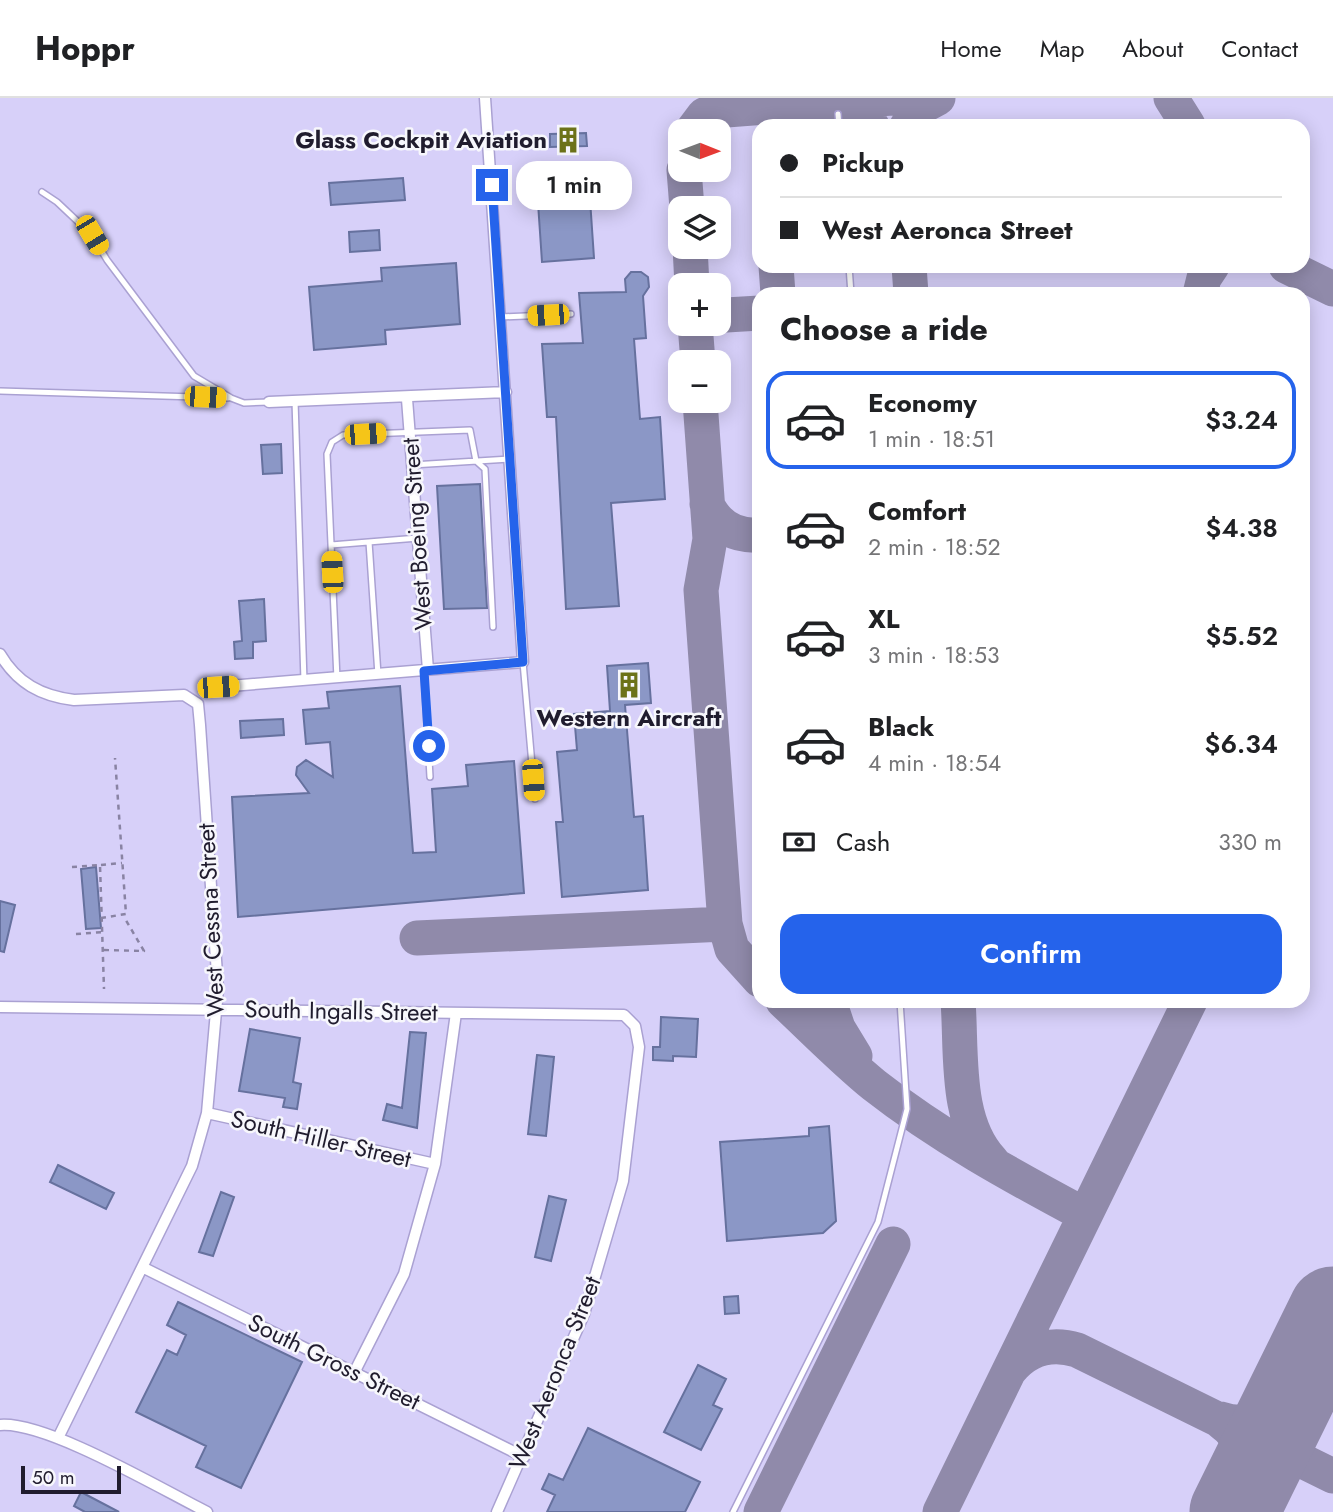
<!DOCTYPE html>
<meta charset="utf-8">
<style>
:root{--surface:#fff;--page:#f6f6f6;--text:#202124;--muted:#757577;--line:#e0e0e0;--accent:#2563eb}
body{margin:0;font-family:Jost,sans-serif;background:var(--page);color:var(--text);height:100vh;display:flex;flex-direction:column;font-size:26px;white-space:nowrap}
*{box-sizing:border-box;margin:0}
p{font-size:23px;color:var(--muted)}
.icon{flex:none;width:38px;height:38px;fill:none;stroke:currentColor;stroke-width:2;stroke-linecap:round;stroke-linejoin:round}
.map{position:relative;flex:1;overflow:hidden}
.panel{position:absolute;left:752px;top:189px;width:558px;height:721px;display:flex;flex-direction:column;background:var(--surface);border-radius:21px;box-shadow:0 4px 18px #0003}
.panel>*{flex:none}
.top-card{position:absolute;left:752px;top:21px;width:558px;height:154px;border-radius:21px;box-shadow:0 4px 18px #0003;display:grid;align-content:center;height:154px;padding:0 28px;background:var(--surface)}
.needle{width:46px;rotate:91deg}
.fabs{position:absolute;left:668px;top:21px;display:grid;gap:14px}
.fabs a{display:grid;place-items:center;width:63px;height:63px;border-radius:14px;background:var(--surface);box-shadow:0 4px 18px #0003;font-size:35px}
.scale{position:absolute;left:21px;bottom:18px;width:100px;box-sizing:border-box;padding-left:7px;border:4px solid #201c2e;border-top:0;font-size:19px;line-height:24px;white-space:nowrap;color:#201c2e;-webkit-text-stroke:5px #f7f7fc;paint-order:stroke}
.end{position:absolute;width:32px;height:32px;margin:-16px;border:9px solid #2563eb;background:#fff;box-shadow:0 0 0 4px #fff}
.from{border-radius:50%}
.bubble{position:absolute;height:49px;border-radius:21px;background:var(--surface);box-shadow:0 4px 18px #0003;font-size:23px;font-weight:600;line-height:49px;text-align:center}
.car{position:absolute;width:21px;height:42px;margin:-21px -10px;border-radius:9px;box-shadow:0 0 5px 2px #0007;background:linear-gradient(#f5c518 24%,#345 0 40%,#f5c518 0 76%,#345 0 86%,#f5c518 0)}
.top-card b{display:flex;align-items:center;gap:24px;height:66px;font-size:26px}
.top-card b+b{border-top:2px solid var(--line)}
.top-card i{width:18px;height:18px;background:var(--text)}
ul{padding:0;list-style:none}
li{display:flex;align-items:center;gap:21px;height:98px;margin:0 14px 10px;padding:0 14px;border:4px solid transparent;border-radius:21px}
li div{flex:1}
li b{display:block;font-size:26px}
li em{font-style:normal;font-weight:600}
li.selected{border-color:var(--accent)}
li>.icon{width:63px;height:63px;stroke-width:1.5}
h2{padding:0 28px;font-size:32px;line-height:84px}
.pay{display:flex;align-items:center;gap:18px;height:77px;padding:0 28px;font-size:26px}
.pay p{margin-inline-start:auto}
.button{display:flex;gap:14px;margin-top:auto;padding:14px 28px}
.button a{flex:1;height:80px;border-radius:21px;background:var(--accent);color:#fff;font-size:28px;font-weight:600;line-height:80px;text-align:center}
header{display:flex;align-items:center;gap:42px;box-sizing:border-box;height:98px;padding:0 35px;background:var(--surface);border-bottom:2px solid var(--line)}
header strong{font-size:33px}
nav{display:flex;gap:38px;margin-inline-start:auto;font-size:24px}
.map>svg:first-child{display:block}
</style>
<header>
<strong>Hoppr</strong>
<nav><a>Home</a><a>Map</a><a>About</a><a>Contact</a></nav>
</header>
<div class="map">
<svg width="1333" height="1414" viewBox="0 0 1333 1414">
<rect width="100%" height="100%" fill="#d7d0f9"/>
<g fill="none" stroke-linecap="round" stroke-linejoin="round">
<path stroke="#908aaa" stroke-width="35" d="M1171,0l17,27
M872,28l-23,-15 -32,-8 76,-5
M907,28l16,-20 15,-8
M692,33l12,-16 9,-4 104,-8 11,-5
M684,72l3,38
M690,149l2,38
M776,168l2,28
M909,168l2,28
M1286,168l47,23
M1200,196l4,-16 8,-12
M726,217l34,-2
M695,226l3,38
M700,303l10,138 -9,51 24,334 7,25 28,31
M707,406c10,22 28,33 53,31
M417,840l308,-14
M783,903c30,28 59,58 91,84 65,51 138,91 211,130
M829,903l9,27 17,28
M958,903c4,51 -4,120 34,160
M1010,1272c17,-21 41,-28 67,-20l256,126
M1221,1321c32,11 55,-7 74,-31
M1221,1324c28,19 27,48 19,78
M761,1414l132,-268
M940,1414l250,-511"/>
<path stroke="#908aaa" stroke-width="89" d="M1234,1414l99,-201"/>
</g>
<path fill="#8b97c6" stroke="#66719e" stroke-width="2" d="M586,35l1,13 -37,1v-13z
M588,72l6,88 -52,4 -6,-89z
M403,80l2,22 -74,5 -2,-22z
M379,132l1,20 -30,2 -1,-20z
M456,165l4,61 -75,6 1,14 -72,6 -5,-63 73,-6 -1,-13z
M631,174h10l7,5 1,10 -6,9 3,42 -12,1 6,80 20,-2 5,82 -54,4 8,103 -53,3 -10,-192h-9l-5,-73 41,-1 -4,-50 47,-1 -1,-13z
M281,346l1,29 -19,1 -2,-29z
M480,386l7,124 -43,1 -7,-123z
M264,501l2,42 -13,1v16l-18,1 -1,-17 8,-1 -3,-40z
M648,565l3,40 -26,2 9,112 9,-1 5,74 -86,7 -6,-75h7l-6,-70 20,-2 -3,-36 36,-3 -3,-45z
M400,588l13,167 23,-1 -4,-63 36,-3 -2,-21 48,-4 10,132 -286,24 -6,-120 77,-4 -13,-18 1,-8 9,-7 27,17 -3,-35 -24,2 -3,-34 26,-2 -2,-16z
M283,621l1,16 -43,3 -1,-17z
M96,769l5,61 -15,1 -5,-60z
M0,803l15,4 -11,47 -4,-1z
M661,919l37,2 -2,38 -23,-1v5l-20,-1v-13h7z
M250,931l50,9 -7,44 8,2 -4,25 -14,-2 2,-9 -46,-7z
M410,934l16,1 -9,95 -34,-8 4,-16 15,4z
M537,957l17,2 -8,79 -18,-2z
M829,1028l7,95 -13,12 -96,8 -7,-99 89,-6v-8z
M58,1067l56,28 -8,16 -56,-27z
M221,1094l13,5 -21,59 -14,-4z
M549,1098l17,4 -15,61 -16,-4z
M738,1198l1,17 -14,1 -1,-17z
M178,1204l124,60 -61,126 -45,-21 10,-21 -70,-34 31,-62 10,5 9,-20 -19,-10z
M698,1267l28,14 -13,26 9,4 -21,41 -37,-18z
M588,1330l112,54 -15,30h-138l8,-17 -13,-6 7,-15 14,6z
M81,1394l38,20h-34l-11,-6z"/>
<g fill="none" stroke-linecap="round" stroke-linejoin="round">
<g stroke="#aaa1d2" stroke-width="8">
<path id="service" d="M838,16l1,12
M42,94l15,10 35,33 15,25 87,116 37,22 13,5 25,-1
M849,168l2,28
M501,219l70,-3
M0,293l228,7
M295,303l9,280
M412,367l98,-6
M369,444l9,133
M331,447l87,-7
M523,564l12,137
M424,573l6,106
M337,581l-10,-225 5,-12 11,-7 127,-5 6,31 9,8 8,158
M733,1414l145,-290 29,-113 -7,-108"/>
</g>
<g stroke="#aaa1d2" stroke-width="13">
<path id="minor" d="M407,301l21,271
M269,304l237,-10
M0,556c17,29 41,42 74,46l110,-5 14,9 2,21 18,264 -11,124 -15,53 -134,272
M218,589l305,-25 -38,-564
M0,909l624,8 11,11 4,21 -16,134 -39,133 -87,198
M207,1015l228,51
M144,1170l380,189
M355,1273l49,-97 31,-110 21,-151
M0,1327c46,-4 161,64 207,87"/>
</g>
<path stroke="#8983a3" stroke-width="2.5" stroke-dasharray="5 5" stroke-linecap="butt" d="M101,767l21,-2
M72,769l28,-2 4,124
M101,820l25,-4 -11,-156
M76,836l27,-2
M104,852l40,1 -20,-34"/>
<use href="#service" stroke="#fff" stroke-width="5"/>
<use href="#minor" stroke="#fff" stroke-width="10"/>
</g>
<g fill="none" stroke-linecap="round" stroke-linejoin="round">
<path stroke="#2563eb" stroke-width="9" d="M429,648l-5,-75 99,-9 -31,-477"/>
</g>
<defs>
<g id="building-bare" transform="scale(2.1)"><path d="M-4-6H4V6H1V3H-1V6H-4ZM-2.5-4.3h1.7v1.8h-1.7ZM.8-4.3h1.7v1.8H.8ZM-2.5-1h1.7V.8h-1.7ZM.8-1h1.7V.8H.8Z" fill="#6c7218" stroke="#f7f7fc" stroke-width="2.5" paint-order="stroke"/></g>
</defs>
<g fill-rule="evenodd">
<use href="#building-bare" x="568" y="42"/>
<use href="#building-bare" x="629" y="587"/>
</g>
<g text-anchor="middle" stroke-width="5" stroke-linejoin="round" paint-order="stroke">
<g font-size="24" font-weight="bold" fill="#201c2e" stroke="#f7f7fc" text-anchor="end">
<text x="547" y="50">Glass Cockpit Aviation</text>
<text x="629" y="628" text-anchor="middle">Western Aircraft</text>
</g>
<g font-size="24" fill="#201c2e" stroke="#f7f7fc">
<text transform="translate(417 436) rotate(-94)" y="8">West Boeing Street</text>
<text transform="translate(211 822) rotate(-93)" y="8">West Cessna Street</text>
<text transform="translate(341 913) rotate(1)" y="8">South Ingalls Street</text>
<text transform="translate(321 1041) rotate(13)" y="8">South Hiller Street</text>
<text transform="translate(334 1264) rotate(26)" y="8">South Gross Street</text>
<text transform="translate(555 1275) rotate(-68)" y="8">West Aeronca Street</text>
</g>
</g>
</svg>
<div class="fabs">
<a><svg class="needle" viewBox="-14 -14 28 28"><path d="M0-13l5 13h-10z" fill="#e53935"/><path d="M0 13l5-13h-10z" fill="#757577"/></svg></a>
<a><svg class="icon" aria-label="layers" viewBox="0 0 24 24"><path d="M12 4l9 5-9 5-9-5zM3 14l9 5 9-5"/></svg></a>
<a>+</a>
<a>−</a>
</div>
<div class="scale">50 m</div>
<i class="end from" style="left:429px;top:648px"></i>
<i class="end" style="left:492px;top:87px"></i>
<div class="bubble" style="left:516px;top:63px;width:116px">1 min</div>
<i class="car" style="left:92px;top:137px;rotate:149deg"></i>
<i class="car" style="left:548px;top:217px;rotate:267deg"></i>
<i class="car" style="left:205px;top:299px;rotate:92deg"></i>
<i class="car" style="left:365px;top:336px;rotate:87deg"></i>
<i class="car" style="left:332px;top:474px;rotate:357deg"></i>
<i class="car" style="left:218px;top:589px;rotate:86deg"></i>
<i class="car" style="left:533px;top:682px;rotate:176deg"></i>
<div class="top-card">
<b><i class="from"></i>Pickup</b>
<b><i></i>West Aeronca Street</b>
</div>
<section class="panel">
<h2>Choose a ride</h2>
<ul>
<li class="selected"><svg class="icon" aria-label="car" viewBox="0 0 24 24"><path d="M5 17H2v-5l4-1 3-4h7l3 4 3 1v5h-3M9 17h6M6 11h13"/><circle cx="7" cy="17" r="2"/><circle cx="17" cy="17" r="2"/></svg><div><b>Economy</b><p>1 min · 18:51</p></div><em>$3.24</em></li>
<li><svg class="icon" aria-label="car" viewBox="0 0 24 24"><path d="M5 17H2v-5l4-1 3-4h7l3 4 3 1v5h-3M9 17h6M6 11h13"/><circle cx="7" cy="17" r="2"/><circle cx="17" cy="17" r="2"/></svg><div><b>Comfort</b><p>2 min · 18:52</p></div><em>$4.38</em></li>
<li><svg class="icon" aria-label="car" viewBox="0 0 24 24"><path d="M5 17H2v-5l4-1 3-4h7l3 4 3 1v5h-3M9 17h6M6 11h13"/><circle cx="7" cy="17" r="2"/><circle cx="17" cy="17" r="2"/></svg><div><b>XL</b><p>3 min · 18:53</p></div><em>$5.52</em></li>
<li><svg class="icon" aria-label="car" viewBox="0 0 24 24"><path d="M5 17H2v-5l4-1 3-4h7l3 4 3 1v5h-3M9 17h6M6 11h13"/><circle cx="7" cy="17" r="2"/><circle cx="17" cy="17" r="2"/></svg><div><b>Black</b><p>4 min · 18:54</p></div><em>$6.34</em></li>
</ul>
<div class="pay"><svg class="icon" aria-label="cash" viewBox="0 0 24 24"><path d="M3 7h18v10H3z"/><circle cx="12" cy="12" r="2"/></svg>Cash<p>330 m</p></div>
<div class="button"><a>Confirm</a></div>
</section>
</div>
